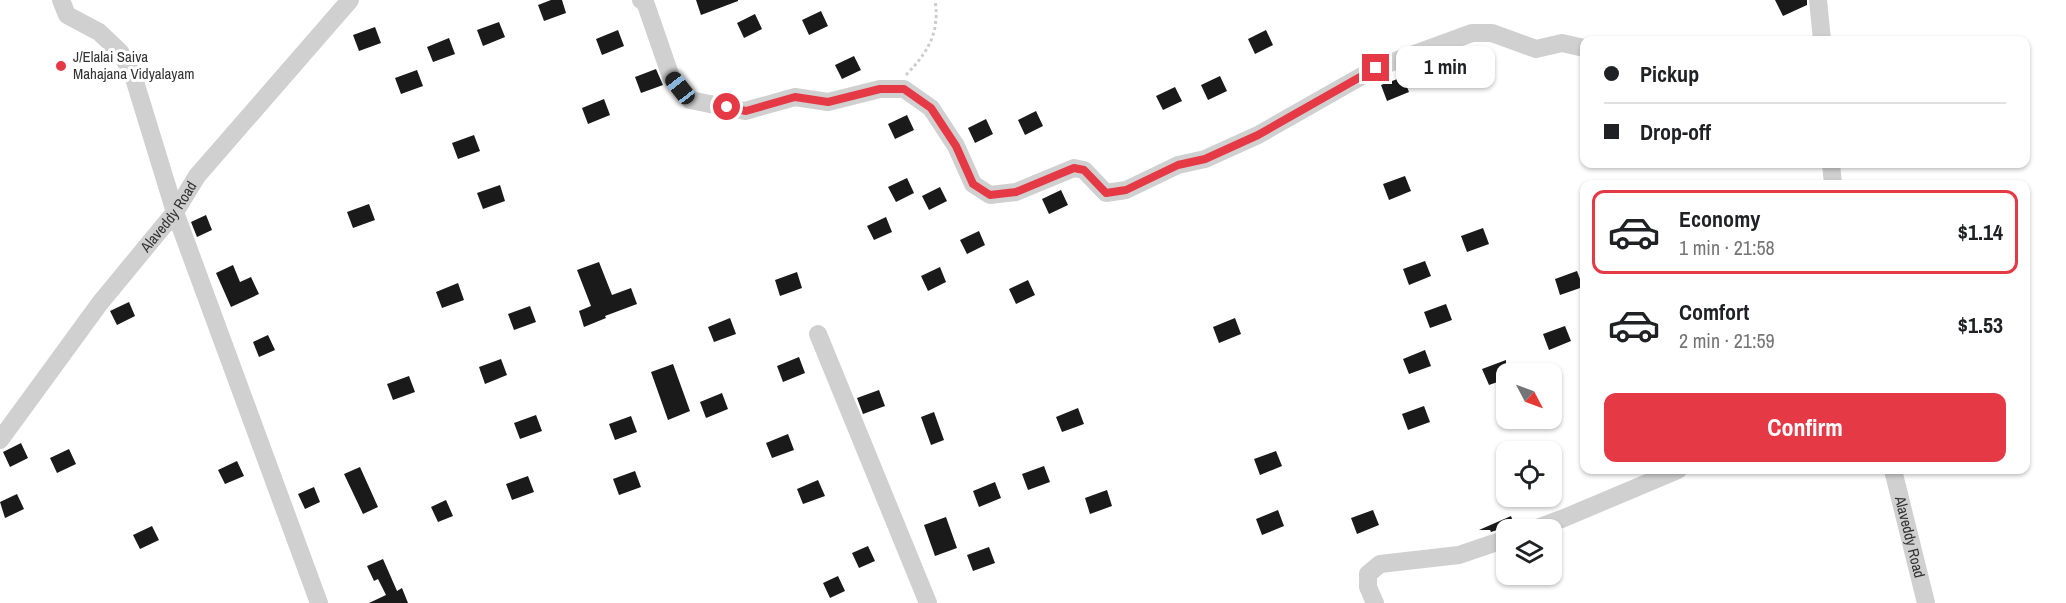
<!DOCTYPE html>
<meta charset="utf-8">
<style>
:root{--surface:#fff;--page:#f2f2f2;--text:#202124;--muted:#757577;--line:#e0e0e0;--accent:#e63946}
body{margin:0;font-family:"Archivo Narrow",sans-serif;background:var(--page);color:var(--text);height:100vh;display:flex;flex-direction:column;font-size:22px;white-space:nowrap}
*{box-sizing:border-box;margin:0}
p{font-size:20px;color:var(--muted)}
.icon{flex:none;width:33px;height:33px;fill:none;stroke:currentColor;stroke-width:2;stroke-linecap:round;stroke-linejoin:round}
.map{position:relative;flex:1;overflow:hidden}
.sheet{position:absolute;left:1580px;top:180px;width:450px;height:294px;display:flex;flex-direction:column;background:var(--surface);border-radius:12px;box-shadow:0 2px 4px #0004}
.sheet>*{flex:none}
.banner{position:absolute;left:1580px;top:36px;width:450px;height:132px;border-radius:12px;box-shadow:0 2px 4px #0004;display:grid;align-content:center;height:132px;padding:0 24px;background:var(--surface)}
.needle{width:39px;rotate:131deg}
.controls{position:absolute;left:1496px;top:363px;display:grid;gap:12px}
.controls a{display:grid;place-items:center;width:66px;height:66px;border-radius:12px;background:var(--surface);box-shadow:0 2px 4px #0004;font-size:30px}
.end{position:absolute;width:27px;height:27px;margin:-14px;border:8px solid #e63946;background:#fff;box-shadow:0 0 0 3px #fff}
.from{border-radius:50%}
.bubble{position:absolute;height:42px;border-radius:12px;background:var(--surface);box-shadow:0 2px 4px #0004;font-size:20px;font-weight:700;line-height:42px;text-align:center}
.car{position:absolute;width:18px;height:36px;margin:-18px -9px;border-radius:8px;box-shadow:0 0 4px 2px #0007;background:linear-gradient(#222 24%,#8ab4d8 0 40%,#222 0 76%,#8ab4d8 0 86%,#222 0)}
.banner b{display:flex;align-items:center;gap:21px;height:57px;font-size:22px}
.banner b+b{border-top:2px solid var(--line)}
.banner i{width:15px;height:15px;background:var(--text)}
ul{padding:10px 0 0;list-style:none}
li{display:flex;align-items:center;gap:18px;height:84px;margin:0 12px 9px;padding:0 12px;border:3px solid transparent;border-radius:12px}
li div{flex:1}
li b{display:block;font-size:22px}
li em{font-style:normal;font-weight:700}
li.selected{border-color:var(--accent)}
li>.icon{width:54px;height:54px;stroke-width:1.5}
.action{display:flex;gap:12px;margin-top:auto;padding:12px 24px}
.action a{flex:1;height:69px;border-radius:12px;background:var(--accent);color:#fff;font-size:24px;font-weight:700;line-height:69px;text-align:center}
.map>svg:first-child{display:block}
</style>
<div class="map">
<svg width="2066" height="603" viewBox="0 0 2066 603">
<rect width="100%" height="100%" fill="#fff"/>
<path fill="#1a1a1a" d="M551,0h11l4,13 -22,8 -6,-16z
M696,0h42v1l-37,14z
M1775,0h32v5l-24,11z
M821,11l7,15 -19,9 -7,-15z
M755,14l7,15 -18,9 -7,-15z
M499,22l6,15 -22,9 -6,-16z
M375,27l6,16 -22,8 -6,-16z
M618,30l6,16 -22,9 -6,-16z
M1266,30l7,15 -18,9 -7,-15z
M449,38l6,16 -22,8 -6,-15z
M854,56l7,14 -19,9 -7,-14z
M656,69l7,16 -22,8 -6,-16z
M417,70l6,16 -22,8 -6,-16z
M1220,76l7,15 -19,9 -7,-15z
M1403,77l6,15 -22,9 -6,-16z
M1175,87l7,14 -19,9 -7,-14z
M604,99l6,16 -22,9 -6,-16z
M1036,111l7,15 -18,9 -7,-15z
M907,115l7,15 -19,9 -7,-15z
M986,119l7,15 -18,9 -7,-15z
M474,135l6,16 -22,8 -6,-16z
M1405,176l6,15 -22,9 -6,-16z
M907,178l7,15 -18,9 -8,-15z
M500,185l5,16 -22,8 -6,-16z
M940,187l7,14 -18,9 -7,-14z
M1061,190l7,15 -19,9 -7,-15z
M369,204l6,16 -22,8 -6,-16z
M206,215l6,15 -15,7 -6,-15z
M886,217l6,15 -18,8 -7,-14z
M1483,228l6,16 -22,8 -6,-16z
M979,231l6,14 -18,9 -7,-14z
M1425,261l6,15 -22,9 -6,-16z
M599,262l13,33 19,-7 6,16 -32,12 1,2 -22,9 -5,-16 12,-5 -14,-36z
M233,265l7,17 11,-5 8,17 -28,13 -15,-34z
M940,267l6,15 -18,9 -7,-15z
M1577,271l6,16 -23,8 -5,-16z
M797,272l5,16 -22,8 -5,-16z
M1028,280l7,15 -19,9 -7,-15z
M458,283l6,17 -22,8 -6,-16z
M129,302l6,14 -18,9 -7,-14z
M1446,304l6,16 -22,8 -6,-16z
M530,306l6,16 -22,8 -6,-16z
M730,318l6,16 -22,8 -6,-15z
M1235,318l6,16 -22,9 -6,-16z
M1565,326l6,15 -22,9 -6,-16z
M268,335l7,15 -16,7 -6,-15z
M1425,350l6,16 -22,8 -6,-15z
M799,357l6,16 -22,9 -6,-16z
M501,359l6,16 -22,9 -6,-17z
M1506,360v19l-17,6 -7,-16z
M673,364l17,47 -22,9 -17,-48z
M409,376l6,16 -22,8 -6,-16z
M879,390l6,16 -22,8 -6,-16z
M722,393l6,16 -22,9 -6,-16z
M1424,406l6,16 -22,8 -6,-16z
M1078,408l6,16 -22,8 -6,-15z
M934,412l10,28 -13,5 -10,-28z
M536,415l6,16 -22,8 -6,-16z
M631,416l6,16 -22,8 -6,-16z
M788,434l6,16 -22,8 -6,-15z
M21,443l7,15 -18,9 -7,-15z
M69,449l7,15 -19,9 -7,-15z
M1276,451l6,15 -22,9 -6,-16z
M237,461l7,15 -19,8 -7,-14z
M1044,466l6,16 -22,8 -6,-16z
M360,467l18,40 -15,7 -19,-40z
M635,471l6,16 -22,8 -6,-16z
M528,476l6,16 -22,8 -6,-16z
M818,480l7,16 -22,8 -6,-15z
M995,482l6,16 -22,9 -6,-16z
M314,487l6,15 -15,7 -7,-15z
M1107,490l5,16 -22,8 -5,-16z
M17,494l7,15 -19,9 -5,-16z
M446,500l7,16 -15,6 -7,-15z
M1278,510l6,16 -22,9 -6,-16z
M1373,510l6,15 -22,9 -6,-16z
M1511,516l5,14 -13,-2 -12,4 -1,-2h-11z
M946,517l11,31 -22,8 -11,-31z
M152,526l7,14 -19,9 -7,-14z
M868,546l7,15 -16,7 -7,-15z
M989,547l6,16 -22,8 -6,-16z
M383,559l14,32 5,-3 6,15h-39l17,-8 -8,-16 -4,2 -7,-15z
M838,576l7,15 -15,7 -7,-15z"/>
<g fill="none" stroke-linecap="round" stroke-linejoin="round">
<path stroke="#cdcdcd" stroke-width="3" stroke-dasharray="3 3" stroke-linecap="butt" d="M906,75c22,-23 34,-42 29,-75"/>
<g stroke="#d0d0d0" stroke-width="18">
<path d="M61,0l6,15 32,17 21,20 13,23 42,137 144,391"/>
<path d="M641,0l4,2 26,75 19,23 55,11 50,-14 33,5 52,-13h24l27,19 25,38 17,38 17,11 26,-3 58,-24 10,2 22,23 20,-3 52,-25 27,-6 53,-24 118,-67 96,-35h20l44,16 26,-6 22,5"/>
<path d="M1818,0l4,40"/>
<path d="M1831,164l2,20"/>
<path d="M818,334l110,269"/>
<path id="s1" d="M0,440l100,-137 75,-91 22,-36 153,-176"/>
<path id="s2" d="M1893,470l33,133"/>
<path d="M1532,530l32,-12 114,-48"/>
<path d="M1375,603l-7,-16v-13l12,-10 79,-9 47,-16"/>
</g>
</g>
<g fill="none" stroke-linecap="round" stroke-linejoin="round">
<path stroke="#e63946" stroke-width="8" d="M727,107l19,4 49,-14 33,5 52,-13h24l27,19 25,38 17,38 17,11 26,-3 58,-24 10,2 22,23 20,-3 52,-25 27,-6 53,-24 118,-67"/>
</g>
<circle fill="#e63946" stroke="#fff" stroke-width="2" cx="61" cy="66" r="6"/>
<g text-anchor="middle" stroke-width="6" stroke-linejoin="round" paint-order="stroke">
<g font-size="15" fill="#333" stroke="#fff" text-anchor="start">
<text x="73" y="62">J/Elalai Saiva<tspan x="73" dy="17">Mahajana Vidyalayam</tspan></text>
</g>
<g font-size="15" fill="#333" stroke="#fff">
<text dy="5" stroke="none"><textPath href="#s1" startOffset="280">Alaveddy Road</textPath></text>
<text dy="5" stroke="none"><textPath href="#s2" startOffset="69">Alaveddy Road</textPath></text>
</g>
</g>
</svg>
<div class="controls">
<a><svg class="needle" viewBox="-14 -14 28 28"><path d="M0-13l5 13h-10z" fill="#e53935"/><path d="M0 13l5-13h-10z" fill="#757577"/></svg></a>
<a><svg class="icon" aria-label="locate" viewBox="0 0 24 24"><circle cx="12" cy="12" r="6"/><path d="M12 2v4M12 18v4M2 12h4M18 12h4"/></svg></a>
<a><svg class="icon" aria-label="layers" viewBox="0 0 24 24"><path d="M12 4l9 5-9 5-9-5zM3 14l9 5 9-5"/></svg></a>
</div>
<i class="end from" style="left:727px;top:107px"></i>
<i class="end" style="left:1376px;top:68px"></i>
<div class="bubble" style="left:1396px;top:46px;width:99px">1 min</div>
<i class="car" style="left:680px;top:88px;rotate:322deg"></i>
<div class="banner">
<b><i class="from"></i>Pickup</b>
<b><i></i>Drop-off</b>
</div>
<section class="sheet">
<ul>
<li class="selected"><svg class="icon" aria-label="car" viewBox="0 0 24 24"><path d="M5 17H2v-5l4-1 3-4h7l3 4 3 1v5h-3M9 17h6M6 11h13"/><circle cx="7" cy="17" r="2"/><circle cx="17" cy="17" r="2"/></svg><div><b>Economy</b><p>1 min · 21:58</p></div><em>$1.14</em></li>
<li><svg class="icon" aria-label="car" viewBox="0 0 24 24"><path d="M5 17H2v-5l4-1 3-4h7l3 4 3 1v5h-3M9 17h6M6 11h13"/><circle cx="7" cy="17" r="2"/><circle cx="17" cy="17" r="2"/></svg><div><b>Comfort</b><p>2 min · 21:59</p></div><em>$1.53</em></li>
</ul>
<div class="action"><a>Confirm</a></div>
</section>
</div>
